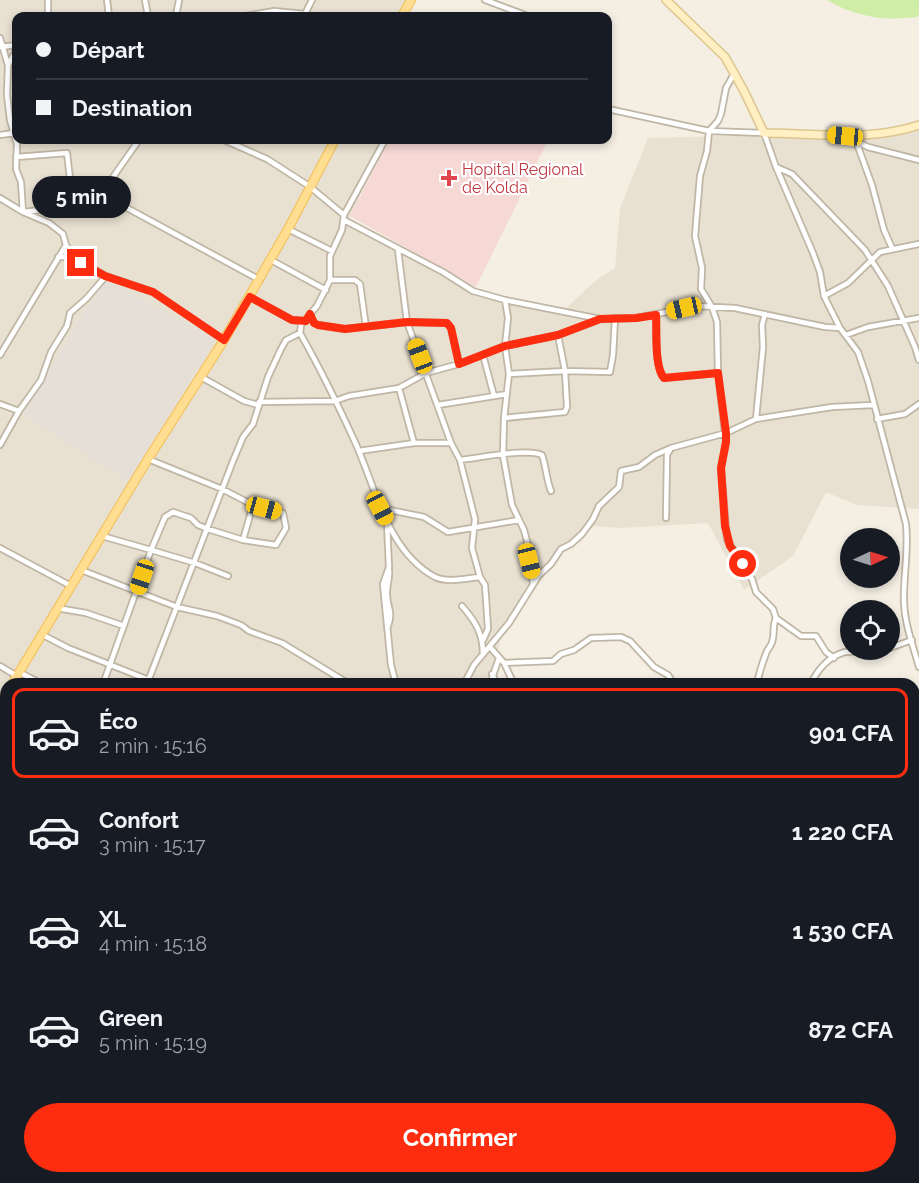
<!DOCTYPE html>
<html lang="fr">
<meta charset="utf-8">
<style>
:root{--surface:#171b24;--page:#242831;--text:#f1f3f6;--muted:#9ea1a6;--line:#363941;--accent:#ff2d0f}
body{margin:0;font-family:Raleway,sans-serif;background:var(--page);color:var(--text);height:100vh;display:flex;flex-direction:column;font-size:22px;white-space:nowrap}
*{box-sizing:border-box;margin:0}
p{font-size:20px;color:var(--muted)}
.icon{flex:none;width:33px;height:33px;fill:none;stroke:currentColor;stroke-width:2;stroke-linecap:round;stroke-linejoin:round}
.map{position:relative;flex:1;overflow:hidden}
.panel{position:absolute;left:0px;top:678px;width:920px;height:506px;display:flex;flex-direction:column;background:var(--surface);border-radius:18px 18px 0 0;box-shadow:0 3px 9px #0003}
.panel>*{flex:none}
.top-card{position:absolute;left:12px;top:12px;width:600px;height:132px;border-radius:12px;box-shadow:0 3px 9px #0003;display:grid;align-content:center;height:132px;padding:0 24px;background:var(--surface)}
.needle{width:39px;rotate:86deg}
.fabs{position:absolute;left:840px;top:528px;display:grid;gap:12px}
.fabs a{display:grid;place-items:center;width:60px;height:60px;border-radius:50%;background:var(--surface);box-shadow:0 3px 9px #0003;font-size:30px}
.end{position:absolute;width:27px;height:27px;margin:-14px;border:8px solid #ff2d0f;background:#fff;box-shadow:0 0 0 3px #fff}
.from{border-radius:50%}
.bubble{position:absolute;height:42px;border-radius:21px;background:var(--surface);box-shadow:0 3px 9px #0003;font-size:20px;font-weight:700;line-height:42px;text-align:center}
.car{position:absolute;width:18px;height:36px;margin:-18px -9px;border-radius:8px;box-shadow:0 0 4px 2px #0007;background:linear-gradient(#f5c518 24%,#345 0 40%,#f5c518 0 76%,#345 0 86%,#f5c518 0)}
.top-card b{display:flex;align-items:center;gap:21px;height:57px;font-size:22px}
.top-card b+b{border-top:2px solid var(--line)}
.top-card i{width:15px;height:15px;background:var(--text)}
ul{padding:10px 0 0;list-style:none}
li{display:flex;align-items:center;gap:18px;height:90px;margin:0 12px 9px;padding:0 12px;border:3px solid transparent;border-radius:12px}
li div{flex:1}
li b{display:block;font-size:22px}
li em{font-style:normal;font-weight:700}
li.current{border-color:var(--accent)}
li>.icon{width:54px;height:54px;stroke-width:1.5}
.action{display:flex;gap:12px;margin-top:auto;padding:12px 24px}
.action a{flex:1;height:69px;border-radius:36px;background:var(--accent);color:#fff;font-size:24px;font-weight:700;line-height:69px;text-align:center}
.map>svg:first-child{display:block}
</style>
<div class="map">
<svg width="919" height="1183" viewBox="0 0 919 1183">
<rect width="100%" height="100%" fill="#f4eee3"/>
<path fill="#e8e0d1" d="M0,0h407l-9,16h-382v124h370l-37,78 127,78 84,18 34,-32 21,-14 5,-59 28,-71 199,-5 72,-6v382l-62,-4 -31,-13 -33,64 -49,34 -36,-67 -87,5 -27,-2 -30,22 -63,90 -11,46h-484v494h296l-1,5h-301z"/>
<path fill="#e6dfd8" d="M105,279l110,60 -87,142 -106,-67z"/>
<path fill="#f6d8d5" d="M389,140h159l-72,147 -126,-71z"/>
<path fill="#cfeda7" d="M827,0h92v14l-2,3c-34,4 -61,0 -90,-17z"/>
<g fill="none" stroke-linecap="round" stroke-linejoin="round">
<g stroke="#c0b6a5" stroke-width="8">
<path id="street" d="M48,0v16
M107,0l2,16
M145,0l3,16
M485,0l43,16
M176,16l3,-16
M245,16l29,-5 31,3 7,-14
M0,38l8,27 -1,30 3,25 7,24 -1,25 5,13 2,30 26,11 14,11 3,11 -66,110
M1,47l15,-2
M8,65l8,-14
M734,74l-8,14 -5,26 -3,7 -9,10 -2,20 -7,25 -5,60 7,32 -1,21 11,18 5,15 1,51 8,69 -5,26 6,72 25,39 4,13 17,17 3,9c-4,8 -1,16 -4,24 0,2 -4,7 -5,9 -4,10 -8,22 -10,33
M608,109l101,22 55,2 12,34 37,86 7,19 4,24 16,32 18,24 10,29 38,143c3,27 -3,53 -2,79 1,22 9,43 15,64
M0,135l14,-2
M845,136l23,11 51,13
M224,140l43,19 42,27 35,29
M385,140l-41,75 -2,15 -12,26v24l-13,26 -16,19 -1,8c20,35 38,72 55,109 21,46 32,109 80,135 13,6 32,1 45,0
M856,141l16,44 12,45 8,18
M16,157l51,-4 5,43 -5,11
M776,167l16,7 73,76 23,36 27,61 4,13
M0,198l23,14 54,-6 20,-6 19,2 144,78
M97,200l42,-60
M344,220l99,52 30,19 32,9 95,19 36,-1 61,-12 38,2 90,19 15,1
M288,229l44,22
M398,250l9,72 44,121 9,17 15,59 -3,29 8,29 5,8 1,13 2,31 -5,11
M58,257h15l-7,-12
M271,260l55,30
M106,276l47,16 71,48
M330,280h25l5,4 6,43
M824,296l24,-13 32,-31 39,-8
M250,297l42,23 13,1
M505,300l3,18 -3,28 4,28 -5,44 -1,37 9,50 12,25 3,11 6,43
M310,314l4,9 4,2 27,4 62,-7 40,1 4,5 8,36
M656,315c1,15 -2,51 8,63l54,-5
M846,335l22,-8 51,-9
M483,355l11,41
M509,374l56,-3 45,1 3,-17 2,-37
M201,377l43,24 14,4
M399,388l15,55
M259,402l76,-1 14,-5 50,-8 27,-15 33,-9 46,-18 53,-11 40,-15
M0,404l19,7
M438,405l69,-11
M504,418l61,-6 2,-5 -2,-36 -7,-36
M756,419l7,-72 -1,-22 3,-11
M877,419l28,-5 14,-10
M0,445l19,-34 22,-31 10,-28 16,-26 3,-13 16,-14 20,-23 -33,-19
M359,451l55,-8h37
M148,459l74,30 31,16 30,8 3,15 -10,17 -33,-5 -35,-11 -10,-4 -7,-7 -18,-6 -8,5 -14,33 44,13 33,13
M460,460c19,-2 66,-12 82,-5 4,11 4,23 9,36
M380,508l44,9 24,15 71,-12
M666,518l1,-63 4,-7
M387,524l2,43 -6,17 8,81 5,19
M102,536l49,14 -48,134
M243,540l10,-35
M0,548l71,38
M81,570l96,37 40,9 24,9 8,6 33,12 67,41
M462,606c13,15 21,27 21,48
M57,608l29,5 38,13
M776,618l25,18h15l10,16 8,6
M388,626c5,-15 0,-16 -1,-30 -1,-9 3,-17 2,-26
M41,634l27,14 91,36
M490,647l14,16 9,19 3,2
M890,648l22,-8
M504,663l49,-2 8,-7 13,-4 17,-12 30,-1 9,4 24,26 14,8 6,9
M0,666l17,10
M19,672l23,12
M492,674l5,10
M147,684l86,-223 10,-24 10,-13 15,-47 13,-28 5,-9 14,-7
M464,684l10,-19 35,-42 30,-48 12,-11 10,-15 10,-5 11,-10 11,-15 6,-13 20,-19 2,-16 18,-4 16,-12 16,-7 55,-15 30,-14 76,-12 41,-2
M490,684l9,-26
M811,684c6,-14 18,-28 34,-32 13,-2 25,2 39,-2
M0,750l6,3
M0,801l6,-22
M0,876l6,3
M0,942l6,-12
M0,953l6,3
M0,1013l6,-10
M914,1116l5,1
M0,1119l6,3
M0,1165l6,4
M28,1178l6,5
M75,1178l1,5
M315,1178l14,5
M507,1178l1,5
M10,1183l1,-5
M174,1183l1,-5
M206,1183l1,-5
M305,1183l2,-5
M429,1183l4,-5"/>
</g>
<g stroke="#dcc68f" stroke-width="10">
<path id="secondary" d="M666,0l59,57 19,34 20,42c52,0 105,9 155,-8"/>
</g>
<g stroke="#f2be53" stroke-width="10">
<path id="primary" d="M402,16l9,-16
M12,684l136,-225 76,-119 64,-111 47,-89
M0,703l6,-10"/>
</g>
<use href="#street" stroke="#fff" stroke-width="4.5"/>
<use href="#secondary" stroke="#ffefc2" stroke-width="7"/>
<use href="#primary" stroke="#ffdd91" stroke-width="8"/>
</g>
<g fill="none" stroke-linecap="round" stroke-linejoin="round">
<path stroke="#ff2d0f" stroke-width="8" d="M81,263l24,13 48,16 71,48 26,-43 42,23 14,1 4,-7 4,9 4,2 27,4 62,-7 40,1 4,5 8,36 46,-18 53,-11 42,-16 36,-1 20,-3c1,15 -2,52 8,63l54,-5 8,60v9l-5,26 4,58 5,20 13,18"/>
</g>
<path fill="#e0444e" stroke="#fff" stroke-width="2" d="M446 169h6v6h6v6h-6v6h-6v-6h-6v-6h6z"/>
<g text-anchor="middle" stroke-width="4.5" stroke-linejoin="round" paint-order="stroke">
<g font-size="16" fill="#be3a42" stroke="#fff" text-anchor="start">
<text x="462" y="175">Hopital Regional<tspan x="462" dy="18">de Kolda</tspan></text>
</g>
</g>
</svg>
<div class="fabs">
<a><svg class="needle" viewBox="-14 -14 28 28"><path d="M0-13l5 13h-10z" fill="#e53935"/><path d="M0 13l5-13h-10z" fill="#9ea1a6"/></svg></a>
<a><svg class="icon" aria-label="locate" viewBox="0 0 24 24"><circle cx="12" cy="12" r="6"/><path d="M12 2v4M12 18v4M2 12h4M18 12h4"/></svg></a>
</div>
<i class="end from" style="left:743px;top:564px"></i>
<i class="end" style="left:81px;top:263px"></i>
<div class="bubble" style="left:32px;top:176px;width:99px">5 min</div>
<i class="car" style="left:845px;top:136px;rotate:275deg"></i>
<i class="car" style="left:684px;top:308px;rotate:257deg"></i>
<i class="car" style="left:420px;top:356px;rotate:339deg"></i>
<i class="car" style="left:264px;top:508px;rotate:105deg"></i>
<i class="car" style="left:380px;top:508px;rotate:152deg"></i>
<i class="car" style="left:529px;top:561px;rotate:166deg"></i>
<i class="car" style="left:142px;top:577px;rotate:198deg"></i>
<div class="top-card">
<b><i class="from"></i>Départ</b>
<b><i></i>Destination</b>
</div>
<section class="panel">
<ul>
<li class="current"><svg class="icon" aria-label="car" viewBox="0 0 24 24"><path d="M5 17H2v-5l4-1 3-4h7l3 4 3 1v5h-3M9 17h6M6 11h13"/><circle cx="7" cy="17" r="2"/><circle cx="17" cy="17" r="2"/></svg><div><b>Éco</b><p>2 min · 15:16</p></div><em>901 CFA</em></li>
<li><svg class="icon" aria-label="car" viewBox="0 0 24 24"><path d="M5 17H2v-5l4-1 3-4h7l3 4 3 1v5h-3M9 17h6M6 11h13"/><circle cx="7" cy="17" r="2"/><circle cx="17" cy="17" r="2"/></svg><div><b>Confort</b><p>3 min · 15:17</p></div><em>1 220 CFA</em></li>
<li><svg class="icon" aria-label="car" viewBox="0 0 24 24"><path d="M5 17H2v-5l4-1 3-4h7l3 4 3 1v5h-3M9 17h6M6 11h13"/><circle cx="7" cy="17" r="2"/><circle cx="17" cy="17" r="2"/></svg><div><b>XL</b><p>4 min · 15:18</p></div><em>1 530 CFA</em></li>
<li><svg class="icon" aria-label="car" viewBox="0 0 24 24"><path d="M5 17H2v-5l4-1 3-4h7l3 4 3 1v5h-3M9 17h6M6 11h13"/><circle cx="7" cy="17" r="2"/><circle cx="17" cy="17" r="2"/></svg><div><b>Green</b><p>5 min · 15:19</p></div><em>872 CFA</em></li>
</ul>
<div class="action"><a>Confirmer</a></div>
</section>
</div>
